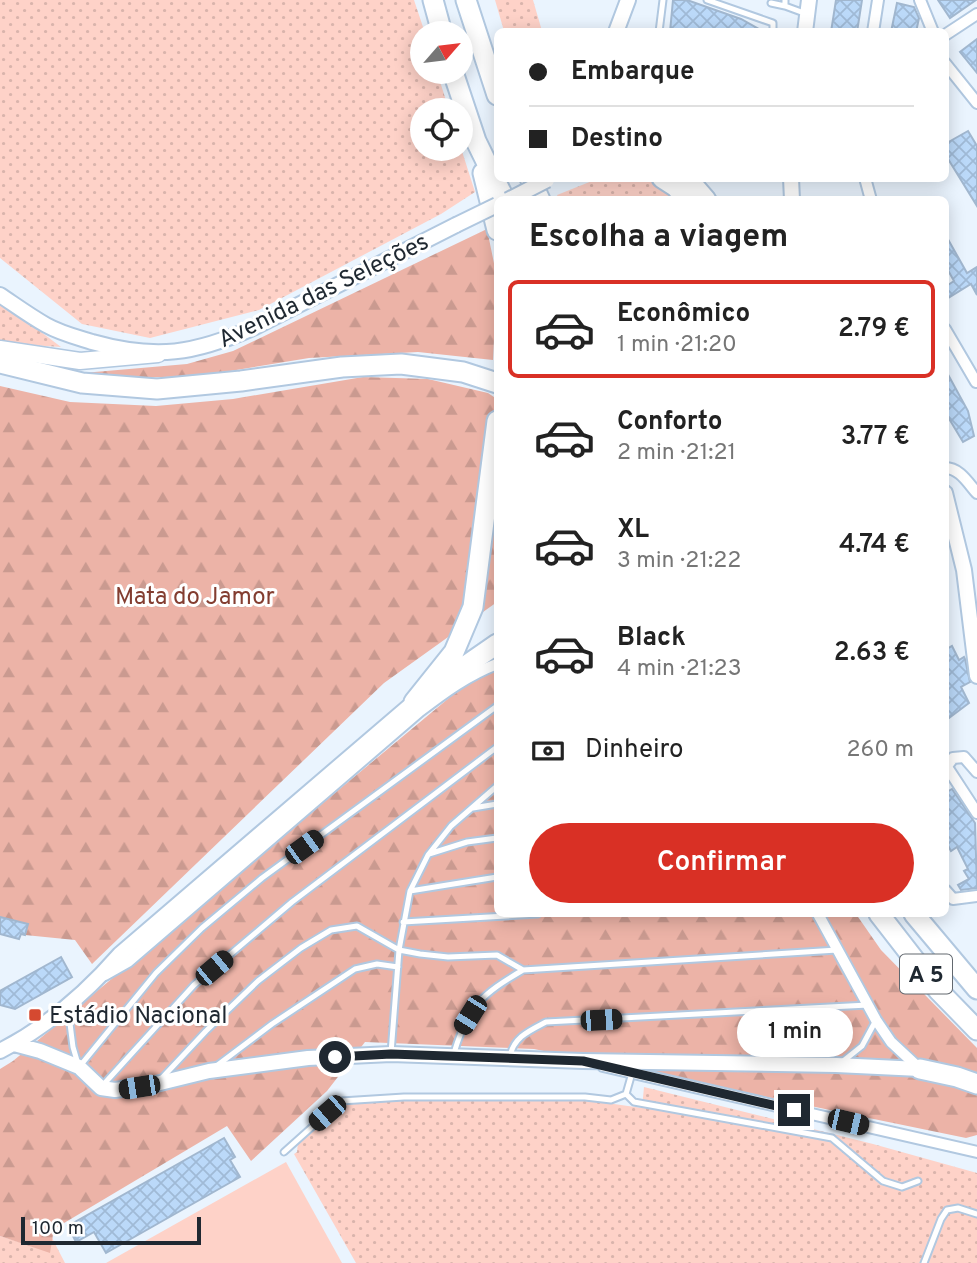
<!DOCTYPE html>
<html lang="pt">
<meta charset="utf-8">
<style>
:root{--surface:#fff;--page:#f6f6f6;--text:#222;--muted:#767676;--line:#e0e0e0;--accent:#d93025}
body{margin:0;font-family:Overpass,sans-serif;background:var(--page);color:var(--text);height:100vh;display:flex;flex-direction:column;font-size:26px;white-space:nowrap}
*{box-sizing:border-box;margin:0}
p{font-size:23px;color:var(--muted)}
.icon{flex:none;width:38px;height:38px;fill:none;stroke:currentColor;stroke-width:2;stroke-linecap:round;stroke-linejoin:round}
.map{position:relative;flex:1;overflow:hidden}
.side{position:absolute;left:494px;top:196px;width:455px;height:721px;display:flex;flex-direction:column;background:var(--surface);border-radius:10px;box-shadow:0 4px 18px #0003}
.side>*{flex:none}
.banner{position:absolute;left:494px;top:28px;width:455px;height:154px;border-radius:10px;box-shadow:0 4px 18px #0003;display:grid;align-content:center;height:154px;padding:0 35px;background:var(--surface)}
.needle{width:46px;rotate:62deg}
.buttons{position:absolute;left:410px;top:21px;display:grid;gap:14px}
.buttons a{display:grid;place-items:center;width:63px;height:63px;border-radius:50%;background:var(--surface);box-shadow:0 4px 18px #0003;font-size:35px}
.scale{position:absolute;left:21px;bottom:18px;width:180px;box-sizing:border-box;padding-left:7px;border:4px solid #1f2831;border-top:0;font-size:19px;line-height:24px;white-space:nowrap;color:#1f2831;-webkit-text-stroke:5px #fff;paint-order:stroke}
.end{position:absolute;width:32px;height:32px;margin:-16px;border:9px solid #1f2831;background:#fff;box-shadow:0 0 0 4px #fff}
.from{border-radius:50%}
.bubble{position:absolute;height:49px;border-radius:24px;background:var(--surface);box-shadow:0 4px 18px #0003;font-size:23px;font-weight:600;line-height:49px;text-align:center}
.car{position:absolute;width:21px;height:42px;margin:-21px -10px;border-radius:9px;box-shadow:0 0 5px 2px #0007;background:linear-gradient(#222 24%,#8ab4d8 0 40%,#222 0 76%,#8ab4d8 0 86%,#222 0)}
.banner b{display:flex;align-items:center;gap:24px;height:66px;font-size:26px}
.banner b+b{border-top:2px solid var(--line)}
.banner i{width:18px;height:18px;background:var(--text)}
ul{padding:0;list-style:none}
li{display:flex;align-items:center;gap:21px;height:98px;margin:0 14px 10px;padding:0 21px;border:4px solid transparent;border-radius:10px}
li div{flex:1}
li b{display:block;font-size:26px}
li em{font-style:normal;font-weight:600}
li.current{border-color:var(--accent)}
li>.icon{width:63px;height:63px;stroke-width:1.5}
h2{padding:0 35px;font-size:32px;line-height:84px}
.pay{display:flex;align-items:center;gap:18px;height:77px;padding:0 35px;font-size:26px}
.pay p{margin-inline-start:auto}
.action{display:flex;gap:14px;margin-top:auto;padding:14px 35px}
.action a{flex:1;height:80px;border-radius:42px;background:var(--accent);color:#fff;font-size:28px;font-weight:600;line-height:80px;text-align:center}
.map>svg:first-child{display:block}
</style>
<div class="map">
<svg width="977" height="1263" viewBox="0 0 977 1263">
<defs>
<pattern id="grass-dots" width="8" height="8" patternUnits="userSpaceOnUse" patternTransform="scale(1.75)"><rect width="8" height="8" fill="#fed2c8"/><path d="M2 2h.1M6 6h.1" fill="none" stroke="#d9b4ac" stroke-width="1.8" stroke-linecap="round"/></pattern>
<pattern id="forest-firs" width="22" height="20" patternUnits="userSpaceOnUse" patternTransform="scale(1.75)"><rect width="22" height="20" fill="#ecb3a7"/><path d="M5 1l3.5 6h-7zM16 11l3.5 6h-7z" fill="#ca9a90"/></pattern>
<pattern id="building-cross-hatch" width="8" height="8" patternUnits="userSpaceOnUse" patternTransform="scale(1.75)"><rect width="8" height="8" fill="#bbd9f9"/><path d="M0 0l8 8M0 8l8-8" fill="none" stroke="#a0bad6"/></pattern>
</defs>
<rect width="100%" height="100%" fill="#eaf4fe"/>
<path fill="url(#grass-dots)" d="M0,0h414l11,33h-3v39h15l12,38h-27v39h38v-4l15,47 -34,22 -182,96 -109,28 -68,-14 -82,-66z
M495,0h38l9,31h-38z
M642,178l21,9 12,12 -116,1 -2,-5 40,-16z
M0,301l61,46 -61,-4z
M644,1087l229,57 104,29v90h-621l-62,-109 3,-2 1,-10 44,-38 45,-4h199l56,8z
M0,1236l50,16 1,-16 14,27h-65z"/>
<path fill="url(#forest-firs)" d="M487,229l10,49 -4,82 -75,-8 -109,6 -109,18 -74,2 -43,-5 104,-9 46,-13z
M363,377l65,2 60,14 9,6v203l-113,81 -292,281 -17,-24 -50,-5 3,-11 -28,-7v-531l70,16 86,4 77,-7z
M497,658v256h359l25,36 96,98v87l-11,3 -432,-89 -169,-7 -38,49 -76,70 -24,-35 -173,103 -4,24 -50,-17v-167l13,-8z"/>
<path fill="#fed2c8" d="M286,1162l56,101h-236z"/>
<path fill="url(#building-cross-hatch)" stroke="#a1b7cf" stroke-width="2" d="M673,0h14l54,19 23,13h-94z
M836,0h26l-5,32h-26z
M938,0h38l-26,18z
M897,3l17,4 5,11 -3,14h-25z
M977,39v34l-17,-21z
M968,131l9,15v60l-32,-52v-10z
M945,234l22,39 10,-6v28l-6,-11 -26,16v-13l9,-6 -9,-16z
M945,369l23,42 6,25 -11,6 -18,-30z
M952,646l7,14 5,-3 1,2 5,23 -9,5 8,16 -24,18v-71z
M952,789l23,34 2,65 -16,2 -3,-5 11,-6 -5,-8 4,-2 -11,-22 -6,4 -6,-11v-47z
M0,917l28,7 -3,11 -4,-1 -2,5 -19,-5z
M61,957l11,20 -57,32 -15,-4v-14z
M224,1138l11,19 -5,3 10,17 -134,76 -12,-21 -18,10 -8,-16z"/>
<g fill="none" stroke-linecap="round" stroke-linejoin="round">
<g stroke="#b1c8e0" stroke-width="9">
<path id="lane" d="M707,0l66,23v9
M785,0v6l19,7
M771,3l14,3
M659,32l4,-32
M473,808l24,-4
M429,854l38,-12 30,-4
M410,891l87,-14
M403,922l135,-8
M68,1008l5,39 5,17
M391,1053l8,-103 11,-59 18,-36 23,-29 46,-40
M454,1053c14,-47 28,-59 69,-83
M510,1056c4,-19 19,-25 36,-34l322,-17
M842,1062l20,-16 13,-24
M80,1066l76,-93 46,-45 60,-50 235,-172
M215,1067l57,-43 83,-55 22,-5 21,3
M632,1073l-6,21 8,8 198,36 51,43 19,6 16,-6
M161,1079l45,-48 52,-50 43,-33 30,-18 26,-4 42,24 21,4 28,3 49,-2 26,15 314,-20
M103,1085l91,-100 98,-83 205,-155
M284,1152l57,-51 63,-4h181l26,3 15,-6
M924,1263l17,-44 6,-9 11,-2 19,6"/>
</g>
<g stroke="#b1c8e0" stroke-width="14">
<path id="street" d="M920,0l13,32
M873,32l5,-32
M945,35l32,-21
M945,63l32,40
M865,178l6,22
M945,329l31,53
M945,468c15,0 23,15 32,25
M945,764l32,49
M947,766l6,-8 11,-1 13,15
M945,890l8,9 24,-3
M818,914l58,106 15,22 29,27
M105,975l23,-13 292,-251c25,-19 48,-36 77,-47
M603,1066l374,86"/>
</g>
<g stroke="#b1c8e0" stroke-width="18">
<path id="secondary" d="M616,32l12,-32
M805,32l4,-32
M791,178l1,22
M0,295c15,10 30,21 46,30 14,8 30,12 46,17 64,18 103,12 163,-15l201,-102
M945,493l19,77 13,106
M14,1044l26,7 39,16 22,21 14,2 41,-6 53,-13 99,-13 83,-4 192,7 253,4 84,4
M0,1051c45,-23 87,-59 120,-97l294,-252"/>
</g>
<g stroke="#b1c8e0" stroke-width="19">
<path id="primary" d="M0,349l80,12 78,-7"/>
</g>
<g stroke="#b1c8e0" stroke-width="23">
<path id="highway" d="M433,0l9,33
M466,0l31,95
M453,72l23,69 29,59
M483,173l14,57
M530,178l10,22
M662,178l14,9 11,13
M687,178l19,22
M0,363l82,20 75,6 84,-8 101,-14 59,-3 62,8 34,11
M432,689l65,-45
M414,702l40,-50 19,-45 24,-186
M879,914l59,76 39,40
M914,914l63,75
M920,1069l37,8 20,7"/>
</g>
<use href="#lane" stroke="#fff" stroke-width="5"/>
<use href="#street" stroke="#fff" stroke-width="10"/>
<use href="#secondary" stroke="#fff" stroke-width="14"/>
<use href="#primary" stroke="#fff" stroke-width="16"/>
<use href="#highway" stroke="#fff" stroke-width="19"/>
<g stroke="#b1c8e0" stroke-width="18" stroke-linecap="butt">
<path id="secondary-bridge" d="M508,200l39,-20
M456,225l41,-20"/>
</g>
<use href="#secondary-bridge" stroke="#fff" stroke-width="14"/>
</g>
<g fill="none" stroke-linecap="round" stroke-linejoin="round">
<path stroke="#1f2831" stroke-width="9" d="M335,1057l56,-3 192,7 211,49"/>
</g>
<rect fill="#d54930" stroke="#fff" stroke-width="2.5" x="28" y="1008" width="14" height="14" rx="3.5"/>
<g text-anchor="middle" stroke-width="6" stroke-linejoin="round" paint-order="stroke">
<rect fill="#fff" stroke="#62686f" stroke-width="2" x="900" y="954.5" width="52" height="39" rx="5"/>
<g font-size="23" font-weight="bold" fill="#1f2831">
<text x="926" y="982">A 5</text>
</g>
<g font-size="24" fill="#1f2831" stroke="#fff">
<text transform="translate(323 290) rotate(-26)" y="8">Avenida das Seleções</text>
</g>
<g font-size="24" fill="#833d30" stroke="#fff">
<text x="195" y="604">Mata do Jamor</text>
</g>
<g font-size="24" fill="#1f2831" stroke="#fff" text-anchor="start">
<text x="49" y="1023">Estádio Nacional</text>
</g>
</g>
</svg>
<div class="buttons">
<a><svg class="needle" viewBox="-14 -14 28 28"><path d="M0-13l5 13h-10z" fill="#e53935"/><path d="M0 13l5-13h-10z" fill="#767676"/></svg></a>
<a><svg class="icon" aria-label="locate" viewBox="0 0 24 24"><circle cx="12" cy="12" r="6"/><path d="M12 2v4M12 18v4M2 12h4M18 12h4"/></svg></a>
</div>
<div class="scale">100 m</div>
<i class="end from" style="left:335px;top:1057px"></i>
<i class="end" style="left:794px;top:1110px"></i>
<div class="bubble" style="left:737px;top:1008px;width:116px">1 min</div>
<i class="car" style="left:304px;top:847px;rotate:54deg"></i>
<i class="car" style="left:214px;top:968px;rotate:50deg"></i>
<i class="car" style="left:470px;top:1015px;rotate:212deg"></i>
<i class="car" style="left:601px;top:1020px;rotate:87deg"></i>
<i class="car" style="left:139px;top:1087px;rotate:261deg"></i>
<i class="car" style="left:327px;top:1113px;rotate:229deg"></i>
<i class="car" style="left:848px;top:1122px;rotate:103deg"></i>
<div class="banner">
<b><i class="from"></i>Embarque</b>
<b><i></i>Destino</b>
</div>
<section class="side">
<h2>Escolha a viagem</h2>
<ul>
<li class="current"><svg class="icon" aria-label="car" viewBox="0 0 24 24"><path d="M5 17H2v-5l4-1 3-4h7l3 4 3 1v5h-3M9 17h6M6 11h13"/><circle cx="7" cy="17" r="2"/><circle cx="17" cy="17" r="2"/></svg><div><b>Econômico</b><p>1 min · 21:20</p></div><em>2.79 €</em></li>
<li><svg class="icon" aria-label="car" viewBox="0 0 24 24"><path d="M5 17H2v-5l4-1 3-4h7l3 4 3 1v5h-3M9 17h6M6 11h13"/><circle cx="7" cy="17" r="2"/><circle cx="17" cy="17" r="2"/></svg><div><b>Conforto</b><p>2 min · 21:21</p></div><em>3.77 €</em></li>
<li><svg class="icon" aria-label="car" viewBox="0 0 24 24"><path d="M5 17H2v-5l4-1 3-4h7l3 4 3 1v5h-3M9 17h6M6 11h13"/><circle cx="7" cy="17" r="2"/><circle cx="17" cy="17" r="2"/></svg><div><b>XL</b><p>3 min · 21:22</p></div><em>4.74 €</em></li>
<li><svg class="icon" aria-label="car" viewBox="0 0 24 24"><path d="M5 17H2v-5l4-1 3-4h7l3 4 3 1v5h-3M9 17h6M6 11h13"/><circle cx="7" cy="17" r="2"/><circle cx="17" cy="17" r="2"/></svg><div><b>Black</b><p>4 min · 21:23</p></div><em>2.63 €</em></li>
</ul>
<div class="pay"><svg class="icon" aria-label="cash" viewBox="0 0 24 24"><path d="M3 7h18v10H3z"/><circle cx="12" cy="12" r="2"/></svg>Dinheiro<p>260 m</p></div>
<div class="action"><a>Confirmar</a></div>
</section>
</div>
